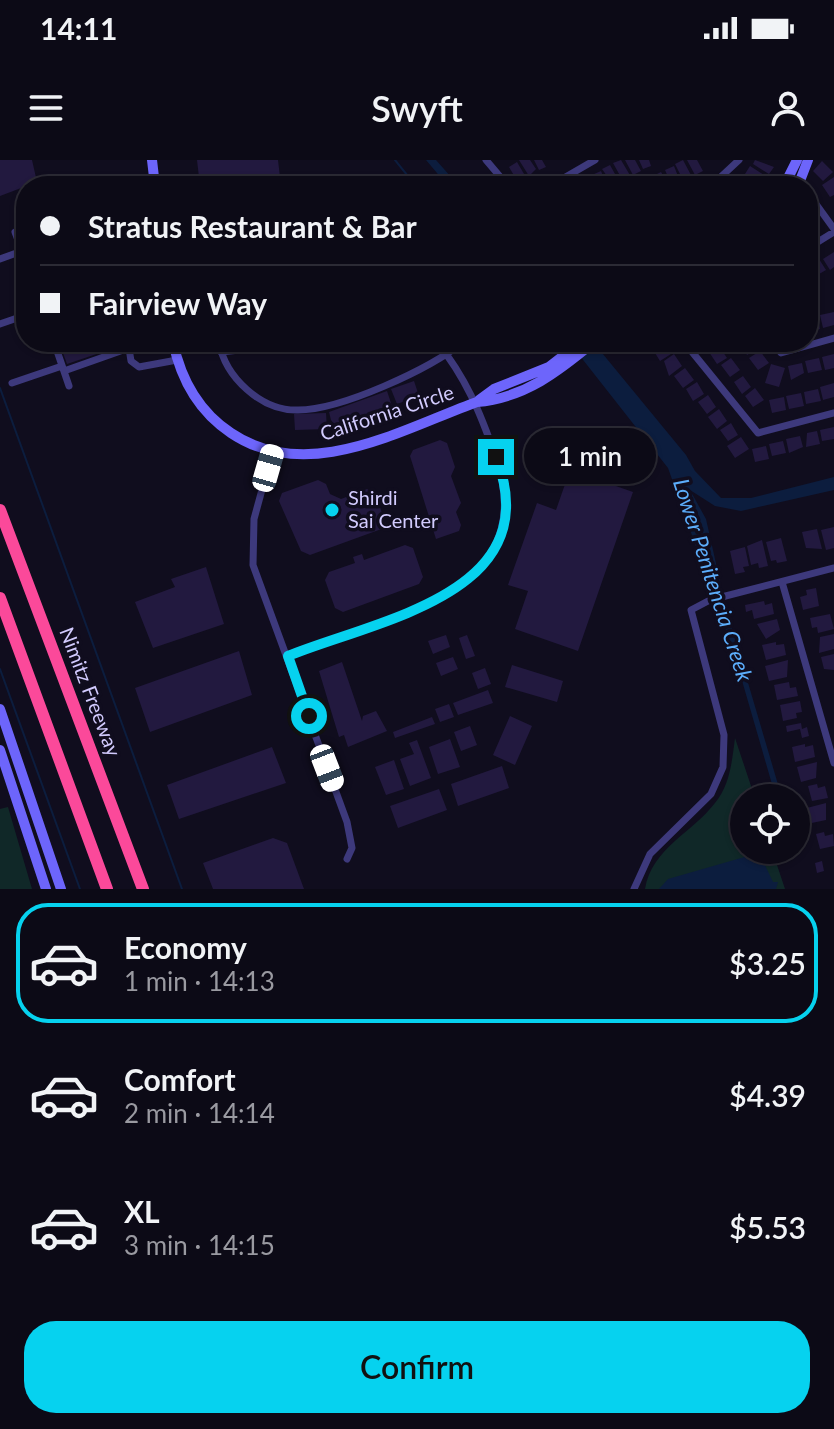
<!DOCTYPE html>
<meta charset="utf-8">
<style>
:root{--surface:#0c0a16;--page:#1a1823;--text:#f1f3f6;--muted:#9a9aa1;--line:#2c2b35;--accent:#06d2ef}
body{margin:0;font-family:Lato,sans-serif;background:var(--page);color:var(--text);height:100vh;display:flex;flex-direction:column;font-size:30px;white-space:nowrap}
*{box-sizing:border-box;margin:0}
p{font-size:26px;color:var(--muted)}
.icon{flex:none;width:44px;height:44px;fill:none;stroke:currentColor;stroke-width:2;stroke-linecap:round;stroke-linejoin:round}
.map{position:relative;height:729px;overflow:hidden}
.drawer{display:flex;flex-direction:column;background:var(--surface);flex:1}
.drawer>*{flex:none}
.top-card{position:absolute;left:16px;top:16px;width:802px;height:176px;border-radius:32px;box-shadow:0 2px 6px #0004,0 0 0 2px var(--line);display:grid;align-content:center;height:176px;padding:0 24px;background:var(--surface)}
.tools{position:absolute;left:730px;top:624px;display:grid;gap:16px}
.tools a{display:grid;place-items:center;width:80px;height:80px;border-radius:50%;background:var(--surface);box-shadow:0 2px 6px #0004,0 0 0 2px var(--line);font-size:40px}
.end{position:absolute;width:36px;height:36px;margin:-18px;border:10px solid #06d2ef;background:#111;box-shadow:0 0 0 4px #111}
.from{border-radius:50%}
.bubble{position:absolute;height:56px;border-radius:28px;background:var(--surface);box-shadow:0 2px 6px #0004,0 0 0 2px var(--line);font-size:26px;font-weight:600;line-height:56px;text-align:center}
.car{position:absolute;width:24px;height:48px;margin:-24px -12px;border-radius:10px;box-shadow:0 0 6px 2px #0007;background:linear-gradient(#fff 24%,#345 0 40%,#fff 0 76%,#345 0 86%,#fff 0)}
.top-card b{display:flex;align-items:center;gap:28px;height:76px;font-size:30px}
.top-card b+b{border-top:2px solid var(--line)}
.top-card i{width:20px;height:20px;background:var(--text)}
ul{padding:14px 0 0;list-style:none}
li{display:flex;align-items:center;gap:24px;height:120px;margin:0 16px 12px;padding:0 8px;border:4px solid transparent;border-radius:32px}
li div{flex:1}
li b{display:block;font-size:30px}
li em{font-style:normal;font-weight:600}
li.selected{border-color:var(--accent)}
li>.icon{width:72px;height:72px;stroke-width:1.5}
.action{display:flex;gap:16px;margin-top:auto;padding:16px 24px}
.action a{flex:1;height:92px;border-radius:32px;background:var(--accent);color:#111;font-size:32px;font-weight:600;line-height:92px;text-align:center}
.status{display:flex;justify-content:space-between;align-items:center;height:56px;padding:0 40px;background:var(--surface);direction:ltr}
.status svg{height:22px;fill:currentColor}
header{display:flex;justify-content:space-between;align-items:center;height:104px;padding:0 24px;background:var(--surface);font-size:36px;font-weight:600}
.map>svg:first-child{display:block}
</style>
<div class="status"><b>14:11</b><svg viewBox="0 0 49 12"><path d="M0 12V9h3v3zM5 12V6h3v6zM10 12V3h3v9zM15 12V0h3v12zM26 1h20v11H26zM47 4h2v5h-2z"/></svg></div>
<header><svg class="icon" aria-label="menu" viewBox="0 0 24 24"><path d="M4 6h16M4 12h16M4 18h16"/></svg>Swyft<svg class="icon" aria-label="person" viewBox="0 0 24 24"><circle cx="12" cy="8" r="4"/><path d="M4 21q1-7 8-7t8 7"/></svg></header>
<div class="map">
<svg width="834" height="729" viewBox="0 0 834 729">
<rect width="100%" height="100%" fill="#100d1e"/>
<path fill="#102828" d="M735,578l20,60h-11v52h28l13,39h-140c7,-41 46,-55 70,-86 15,-18 17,-42 20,-65z
M8,647l24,82h-32v-80z"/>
<path fill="#0c1d3e" d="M426,0h10l23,26h-11z
M569,182h24l93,113 9,16 26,27h30l83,-21v13l-93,21 -26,-5 -25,-16 16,29 20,89 56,190h-6l-42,-145 -66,-185z
M748,696l16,7 9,19h5l-2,7h-117l9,-10z"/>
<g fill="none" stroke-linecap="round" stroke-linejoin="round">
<path stroke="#0c1d3e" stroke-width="2" d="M395,0l21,26
M0,228l182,501
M0,509l80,220"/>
</g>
<path fill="#22193f" d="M0,0h32l5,22 -37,14z
M197,0h81l3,26h-81z
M519,0h11l6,9 -7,7z
M534,0h8l4,7 -7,3z
M621,0l10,17 -8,4 -10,-18z
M625,0h10l6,11 -8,4z
M639,0h10l2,6 -8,3z
M683,0l9,17 -8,5 -9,-18z
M687,0h10l6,11 -8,4z
M755,0l19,7 -5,7 -16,-10z
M822,1l11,11 -10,9 -10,-10z
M517,2l10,17 -8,5 -10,-17z
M610,5l10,18 -6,3 -12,-17z
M674,6l7,18 -5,2h-4l-7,-16z
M750,6l17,11 -5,7 -17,-10z
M601,11l6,15h-10l-5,-11z
M661,12l8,14h-10l-6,-10z
M743,16l10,10 -16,-3z
M588,17l5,9h-10l-3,-4z
M651,17l4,9h-11l-2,-4z
M834,17v18l-4,2 -8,-12z
M834,92v15l-4,3 -7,-11z
M819,99l7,11 -12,7 -6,-12z
M834,152v13l-11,3 -3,-13z
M817,156l3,13 -12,2v-13z
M59,182h64v3l-56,19z
M663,182l8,12 -11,7 -8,-13z
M740,182h14l4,7 -11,6z
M719,186l8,12 -10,6 -8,-12z
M760,191l9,12 -11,7 -9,-12z
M674,194l8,12 -13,10 -5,-15z
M834,194v14l-9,2 -3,-13z
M731,198l9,12 -10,7 -9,-12z
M819,198l3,12 -14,3 -3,-12z
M802,203l2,10 -13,7 -3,-14z
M771,204l14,4 -6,19 -14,-4z
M685,208l9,12 -11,8 -9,-12z
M743,216l8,11 -9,7 -8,-12z
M414,221l5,15 -22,8 -6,-15z
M697,222l7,12 -11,7 -7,-12z
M834,223v14l-11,3 -3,-13z
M755,228l9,12 -11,7 -8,-11z
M818,229l3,12 -15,3 -2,-12z
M387,231l5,15 -56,21 -5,-7 -2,-8z
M801,233l3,13 -15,3 -3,-13z
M708,235l8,12 -9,7 -9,-12z
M784,237l2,13 -14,3 -3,-13z
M719,249l8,12 -10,8 -9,-12z
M326,253l1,16 -32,1 -1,-16z
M731,263l7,12 -10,6 -8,-11z
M834,267v12l-12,2 -2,-11z
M817,271l3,13 -14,3 1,-14z
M800,276l3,11 -14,6 -3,-14z
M741,277l8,12 -14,9 -8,-12z
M440,280l7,3 8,24 -4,9 10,27 -5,9 5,13 -2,6 -23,8 -26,-83 3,-6z
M783,281l3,12 -14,3 -3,-12z
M766,286l3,13 -14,3 -3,-13z
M570,310l63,22 -55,159 -63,-22 13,-38 -20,-6 29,-82 19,7z
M318,320l8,4 4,10 11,5 26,-10 8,4 12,34 -77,28 -9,-4 -22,-50 3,-8z
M834,367v21l-8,2 -5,-20z
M817,369l5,20 -16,-1 -4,-16z
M781,378l6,23 -10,2 -1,-3 -5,1 -5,-19z
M762,380l6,26 -9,2 -1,-5 -7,2 -4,-19z
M405,385l8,3 10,29 -4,7 -76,28 -8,-4 -10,-28 4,-8 26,-9 -2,-6 9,-3 2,6z
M745,387l4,19 -6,1 2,5 -10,2 -5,-23z
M206,407l18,57 -71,24 -18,-46 40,-15 -4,-8z
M816,428l3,18 -16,4 -3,-13 7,-2 -1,-5z
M764,441l1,4 7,-2 2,11 -20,5 -2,-9 -6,2 -1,-7z
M830,454l4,15 -16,4 -1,-6 -5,1 -2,-10z
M777,459l3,11 -14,9 -9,-15z
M834,474v15l-15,4 1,-16z
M446,475l4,12 -17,7 -5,-13z
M467,475l8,21 -9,3 -7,-21z
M776,482v3l8,-1 2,11 -20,5 -4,-15z
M239,491l13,44 -102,37 -15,-44z
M834,494v16l-10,-1 -3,-12z
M453,497l5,12 -17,7 -5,-13z
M788,500l-1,17 -18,4 -4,-15z
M342,502l20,59 1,-5 13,-5 11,20 -39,16 -4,-12 -5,2 -20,-66z
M512,505l51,16 -6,21 -52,-15z
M485,508l6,16 -13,5 -6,-16z
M789,522l1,6 6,-1 2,9 -21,4 -3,-15z
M488,530l5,13 -35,12 -5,-12z
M800,541l2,11 -6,1 1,5 -14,3 -3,-16z
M449,544l5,13 -14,5 -5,-13z
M510,556l22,10 -17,39 -22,-10z
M432,557l3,7 -40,14 -2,-6z
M801,563l1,6 5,-2 2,9 -7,2 -2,-9 -13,3 -1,-6z
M470,566l7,19 -16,6 -7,-19z
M450,579l10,28 -22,7 -9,-27z
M417,580l14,38 -21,8 -10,-27 14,-5 -5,-11z
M805,584v3l8,-2 2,12 -20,5 -3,-15z
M272,587l14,36 -107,36 -12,-34z
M394,600l10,29 -18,6 -11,-28z
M817,602l-1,16 -15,4 -4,-15z
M502,606l7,22 -51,18 -7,-22z
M817,624l1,4 7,-2 3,12 -16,3 -4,-15z
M439,629l8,21 -49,18 -8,-22z
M826,643v17l-19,4 -4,-15z
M824,672l1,4 8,-2 1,12 -14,3 -4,-15z
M273,678l14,5 17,46h-91l-10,-26z
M822,701l2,10 -7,2 -2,-10z"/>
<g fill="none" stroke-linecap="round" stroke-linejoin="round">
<path stroke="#3d397c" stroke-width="7" d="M486,0l22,26
M550,26l45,-26
M711,26l28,-26
M808,33l26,36
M15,72l11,30
M808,88l26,-16
M0,99l22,-8
M0,164l26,-9
M54,182l15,44
M128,182l3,19 8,6 38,-7
M219,182c6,35 42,69 79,68 43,0 132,-41 165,-68
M684,182l74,91 76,-20
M773,182l8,11 53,-15
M221,192l92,-10
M64,211l65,-23
M12,223l50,-17
M272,293l-18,66 -1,46 94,257 5,26 -5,11
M782,422l52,181
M288,496c95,-39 257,-59 207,-201 -15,-43 -29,-77 -58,-113
M634,729l16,-35 61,-60 12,-27 1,-32 -33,-125 19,-10 124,-32"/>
<path stroke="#6d65fb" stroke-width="10" d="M152,0l3,26
M784,26l13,-26
M798,26l10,-26
M173,182c8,38 25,69 58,91 77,52 171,-4 246,-31 48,-4 82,-31 117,-60
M479,240l15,-11 55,-22 32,-25
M0,549l61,180
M0,590l46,139"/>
<path stroke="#fb499a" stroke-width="12" d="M0,350l143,379
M0,438l107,291"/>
</g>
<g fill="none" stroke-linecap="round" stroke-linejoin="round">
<path stroke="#06d2ef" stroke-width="10" d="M309,556l-21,-60c88,-36 262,-62 208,-199"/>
</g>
<circle fill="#06d2ef" stroke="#100d1e" stroke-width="3" cx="332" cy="350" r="8"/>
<g text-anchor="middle" stroke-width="7" stroke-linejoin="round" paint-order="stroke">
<g font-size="20" fill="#d2cbfe" stroke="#100d1e">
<text transform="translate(387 253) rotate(-18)" y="7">California Circle</text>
<text transform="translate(90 532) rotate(69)" y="7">Nimitz Freeway</text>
</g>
<g font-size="20" fill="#d2cbfe" stroke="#100d1e" text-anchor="start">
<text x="348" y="345">Shirdi<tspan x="348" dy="23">Sai Center</tspan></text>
</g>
<g font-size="22" font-style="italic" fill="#5cadfb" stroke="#100d1e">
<text transform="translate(713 420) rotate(72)" y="8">Lower Penitencia Creek</text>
</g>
</g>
</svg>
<div class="tools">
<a><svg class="icon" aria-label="locate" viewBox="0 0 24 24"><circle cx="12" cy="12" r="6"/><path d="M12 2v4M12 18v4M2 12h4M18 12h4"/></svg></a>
</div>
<i class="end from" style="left:309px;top:556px"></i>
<i class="end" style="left:496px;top:297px"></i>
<div class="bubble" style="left:524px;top:268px;width:132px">1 min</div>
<i class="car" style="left:268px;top:308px;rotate:16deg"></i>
<i class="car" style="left:327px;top:608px;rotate:159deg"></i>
<div class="top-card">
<b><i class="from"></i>Stratus Restaurant &amp; Bar</b>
<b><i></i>Fairview Way</b>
</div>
</div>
<section class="drawer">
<ul>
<li class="selected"><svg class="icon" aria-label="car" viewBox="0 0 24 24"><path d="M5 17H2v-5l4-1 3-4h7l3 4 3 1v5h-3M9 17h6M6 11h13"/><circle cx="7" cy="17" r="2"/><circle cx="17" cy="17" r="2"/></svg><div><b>Economy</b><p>1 min · 14:13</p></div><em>$3.25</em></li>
<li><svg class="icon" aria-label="car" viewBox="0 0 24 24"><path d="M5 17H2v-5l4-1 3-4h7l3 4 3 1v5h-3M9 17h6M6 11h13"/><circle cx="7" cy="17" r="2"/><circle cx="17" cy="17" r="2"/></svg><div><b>Comfort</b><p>2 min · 14:14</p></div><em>$4.39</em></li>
<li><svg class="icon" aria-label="car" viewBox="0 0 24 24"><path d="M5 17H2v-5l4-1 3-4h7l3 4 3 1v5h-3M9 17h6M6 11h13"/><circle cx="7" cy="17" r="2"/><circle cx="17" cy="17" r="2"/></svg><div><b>XL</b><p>3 min · 14:15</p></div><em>$5.53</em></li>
</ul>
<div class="action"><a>Confirm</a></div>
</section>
